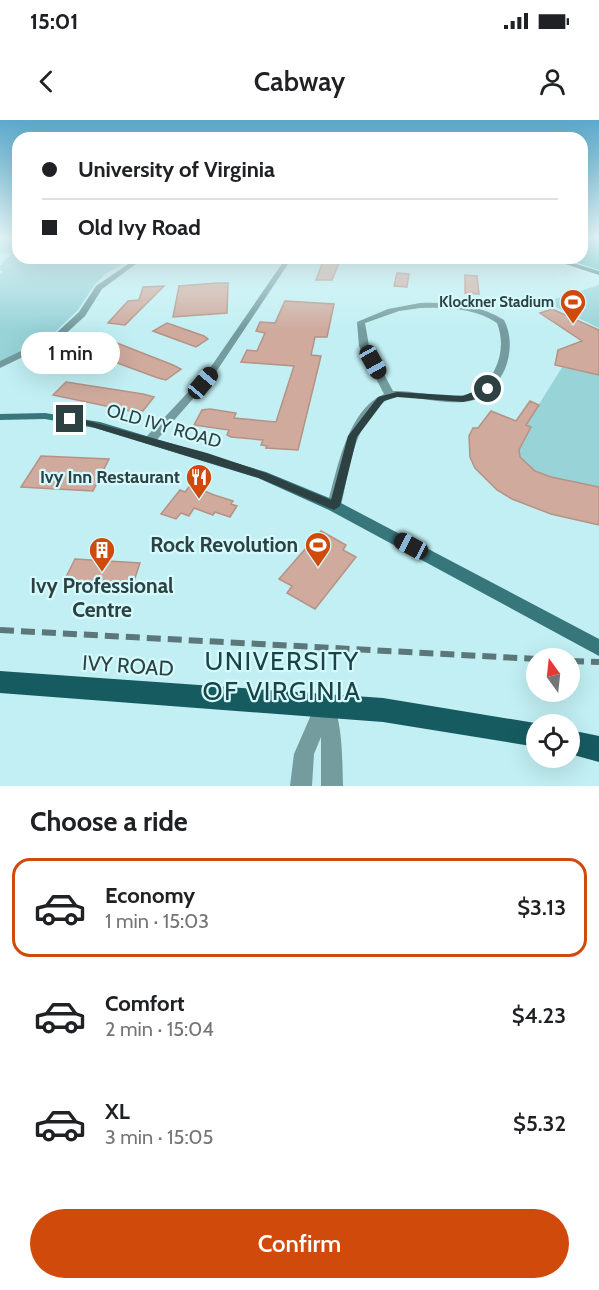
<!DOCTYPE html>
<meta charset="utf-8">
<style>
:root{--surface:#fff;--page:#f2f2f2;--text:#202124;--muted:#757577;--line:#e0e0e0;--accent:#d04a0b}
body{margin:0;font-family:Cabin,sans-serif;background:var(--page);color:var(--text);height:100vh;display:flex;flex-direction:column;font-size:22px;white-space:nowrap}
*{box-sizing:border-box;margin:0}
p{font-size:20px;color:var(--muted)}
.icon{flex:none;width:33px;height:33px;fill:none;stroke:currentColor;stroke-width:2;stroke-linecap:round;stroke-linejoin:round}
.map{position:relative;height:666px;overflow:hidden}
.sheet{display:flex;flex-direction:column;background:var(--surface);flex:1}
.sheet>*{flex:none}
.top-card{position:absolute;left:12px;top:12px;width:576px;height:132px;border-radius:18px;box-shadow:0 6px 24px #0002;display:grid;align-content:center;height:132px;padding:0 30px;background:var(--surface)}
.needle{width:39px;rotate:345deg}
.tools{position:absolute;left:526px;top:528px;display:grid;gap:12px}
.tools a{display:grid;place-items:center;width:54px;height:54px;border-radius:50%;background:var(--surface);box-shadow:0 6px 24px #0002;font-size:30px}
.end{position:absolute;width:27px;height:27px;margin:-14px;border:8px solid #2e4142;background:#fff;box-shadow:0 0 0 3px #fff}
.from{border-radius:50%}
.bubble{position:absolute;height:42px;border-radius:21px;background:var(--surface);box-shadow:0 6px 24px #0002;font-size:20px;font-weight:600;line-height:42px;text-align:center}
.car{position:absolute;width:18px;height:36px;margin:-18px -9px;border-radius:8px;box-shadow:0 0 4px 2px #0007;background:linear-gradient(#222 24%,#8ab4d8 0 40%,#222 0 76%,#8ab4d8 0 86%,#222 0)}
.top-card b{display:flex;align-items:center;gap:21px;height:57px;font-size:22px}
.top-card b+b{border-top:2px solid var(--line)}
.top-card i{width:15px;height:15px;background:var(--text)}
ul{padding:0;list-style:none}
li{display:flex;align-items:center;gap:18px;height:99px;margin:0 12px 9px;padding:0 18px;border:3px solid transparent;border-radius:18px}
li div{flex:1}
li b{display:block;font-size:22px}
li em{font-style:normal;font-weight:600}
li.active{border-color:var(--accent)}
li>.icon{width:54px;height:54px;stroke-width:1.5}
h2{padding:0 30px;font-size:27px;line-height:72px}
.action{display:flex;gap:12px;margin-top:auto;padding:12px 30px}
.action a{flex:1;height:69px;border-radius:36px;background:var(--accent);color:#fff;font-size:24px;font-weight:600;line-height:69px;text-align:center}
.status{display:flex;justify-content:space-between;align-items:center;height:42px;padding:0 30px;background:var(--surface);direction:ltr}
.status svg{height:16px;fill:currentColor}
header{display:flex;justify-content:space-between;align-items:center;height:78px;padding:0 30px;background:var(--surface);font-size:27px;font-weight:600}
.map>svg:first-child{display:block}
</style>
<div class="status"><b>15:01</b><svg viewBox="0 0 49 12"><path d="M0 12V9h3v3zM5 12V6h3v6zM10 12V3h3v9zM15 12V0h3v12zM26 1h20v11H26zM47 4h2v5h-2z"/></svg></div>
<header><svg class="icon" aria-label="back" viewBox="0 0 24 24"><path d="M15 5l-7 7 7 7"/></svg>Cabway<svg class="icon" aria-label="person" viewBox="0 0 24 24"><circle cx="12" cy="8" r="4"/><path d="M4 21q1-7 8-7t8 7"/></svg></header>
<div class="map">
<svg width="599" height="666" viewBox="0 0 599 666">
<rect width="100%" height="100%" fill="#c1eff3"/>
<path fill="#98d3d8" d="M0,117h18v21h115l-26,15 -12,11 -17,26 -28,27 -50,24v-87l3,-2 -3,-2v-4l11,-12 -11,-1z
M599,165v43l-54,-26z
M563,246l36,9v112c-17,-4 -79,-11 -80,-34 0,-8 8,-19 12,-26l-5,-2z"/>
<path fill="#4fb8c0" d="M582,117h17v33l-37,-12h20z"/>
<path fill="#cfaa9d" stroke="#b69285" stroke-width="1.5" d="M324,138h17l-9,22h-16z
M397,153l12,1 -2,13 -13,-1z
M465,155l12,1 2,18 -14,-1z
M217,163h11l-1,30 -54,4 6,-31z
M164,166l-39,39 -17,-2 20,-22 11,-1 4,-13z
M285,181l49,3 -7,33h-12l-4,18 10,1 -23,94 -32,-2 1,-2 -6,-1 2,-5 -32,-3 -4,-2 2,-5 -35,-5 8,-15 8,-1 26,4 -2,5 42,4 18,-56 -53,-4 6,-12 10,1 8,-18 -9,-2 4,-9 15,1z
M552,189l47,21v45l-44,-10 3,-15 24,-9 -42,-28z
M167,203l37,13 4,3 -12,8 -43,-16z
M99,216l74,29 8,4 -15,11 -8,-2 -46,-17 -30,-16z
M66,262l77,12 11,3 -11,14 -11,-2 -2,2 -77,-16z
M530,281l9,4 -13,20 5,2 -12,23 1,7 15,14 16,6 48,10v38l-48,-11 -39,-15 -15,-9 -22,-22 -5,-11 -1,-21 4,-8h5l13,-17 25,10z
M41,336l68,3 -16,32 -72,-4z
M192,363l13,4 -3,3 12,5 19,6 -2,3 6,2 -7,11 -15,-5 -2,3 -19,-7 -5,8 -8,-3 -5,6 -15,-5 19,-24 5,2z
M321,411l25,14 -3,5 13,7 -41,52 -28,-16 5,-7 -13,-7z
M75,439l65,4 -8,24 -69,-4z"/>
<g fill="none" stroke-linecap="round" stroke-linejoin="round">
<path fill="#749b9e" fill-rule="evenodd" d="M137,138h7l-42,31 -17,27 -25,23 -60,29v-7l54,-26 25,-23 17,-26z
M286,138h6l-78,117 -60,68h-8l-2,-3 2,-3 62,-66z
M420,183c28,-1 59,1 84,17 8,15 7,34 1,49 -20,43 -50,34 -90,29 -10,-2 -22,-3 -31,4 -31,23 -35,70 -43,104l-2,4 -5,1 -5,-1 -2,-4c10,-35 20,-96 57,-112l-25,-48 -2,-24 31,-13zM420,188c26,-1 55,0 77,15 6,15 5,32 -2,46 -21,44 -64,21 -102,22l-24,-45 -4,-23 34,-12z
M325,577l7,2c11,28 10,58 11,87h-22v-49l-7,17 -2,32h-22l4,-32 24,-55z"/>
<path fill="#37777c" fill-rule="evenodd" d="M547,138h10l42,13v4z
M45,293l55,9 166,50 73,30 260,137v17l-270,-146 -71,-32 -163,-50 -50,-9 -45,1v-6z"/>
<path fill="#165b60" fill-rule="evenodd" d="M0,551l383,27 158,26h-4v23l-154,-25 -383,-29z
M570,610l29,6v26l-29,-8z"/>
<path stroke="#5c7779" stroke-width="6" stroke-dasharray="14 7" stroke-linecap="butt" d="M0,510l537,29
M570,541l29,1"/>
</g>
<linearGradient id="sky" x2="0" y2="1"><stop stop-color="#5ba9cb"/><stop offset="0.56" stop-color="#e3f8fa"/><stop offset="1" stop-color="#e3f8fa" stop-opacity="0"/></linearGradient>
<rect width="599" height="210" fill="url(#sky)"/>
<path fill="#2e4142" d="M485,267l7,2 -16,10 -13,3 -66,-5 -13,4 -27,36 -17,69 -6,4 -75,-32 -193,-59 4,-3 137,37 59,20 65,27 17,-64 30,-39 19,-5 66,4z"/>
<defs>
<g id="stadium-pin" transform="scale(1.35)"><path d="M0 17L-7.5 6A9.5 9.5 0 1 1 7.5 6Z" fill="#d04a0b" stroke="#d5fafd"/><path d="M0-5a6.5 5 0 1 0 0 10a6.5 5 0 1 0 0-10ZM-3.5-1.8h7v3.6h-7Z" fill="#fff"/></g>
<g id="restaurant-pin" transform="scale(1.35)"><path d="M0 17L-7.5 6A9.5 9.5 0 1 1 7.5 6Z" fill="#d04a0b" stroke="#d5fafd"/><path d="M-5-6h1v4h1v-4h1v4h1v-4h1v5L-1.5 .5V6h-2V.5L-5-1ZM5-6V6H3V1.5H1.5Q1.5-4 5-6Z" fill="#fff"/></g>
<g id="building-pin" transform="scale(1.35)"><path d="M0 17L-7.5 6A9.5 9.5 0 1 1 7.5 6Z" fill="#d04a0b" stroke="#d5fafd"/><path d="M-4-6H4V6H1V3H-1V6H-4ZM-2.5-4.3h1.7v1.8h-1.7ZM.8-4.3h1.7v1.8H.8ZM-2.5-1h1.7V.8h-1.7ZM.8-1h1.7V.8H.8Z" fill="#fff"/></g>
</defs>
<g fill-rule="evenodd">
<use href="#stadium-pin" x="573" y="182"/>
<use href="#restaurant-pin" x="199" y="357"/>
<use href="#stadium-pin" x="318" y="425"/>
<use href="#building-pin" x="102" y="430"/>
</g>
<g text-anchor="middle" stroke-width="4.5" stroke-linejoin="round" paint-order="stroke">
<g font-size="15" font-weight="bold" fill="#2e4142" stroke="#d5fafd" text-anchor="end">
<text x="554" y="187">Klockner Stadium</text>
</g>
<g font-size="18" fill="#2e4142" stroke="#d5fafd">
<text transform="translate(164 306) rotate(16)" y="6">OLD IVY ROAD</text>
</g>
<g font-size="18" font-weight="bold" fill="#2e4142" stroke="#d5fafd" text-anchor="end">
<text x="180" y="363">Ivy Inn Restaurant</text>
</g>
<g font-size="21" font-weight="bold" fill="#2e4142" stroke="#d5fafd" text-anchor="end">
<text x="298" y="432">Rock Revolution</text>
<text x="102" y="473" text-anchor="middle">Ivy Professional<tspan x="102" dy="24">Centre</tspan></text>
</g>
<g font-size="21" fill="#2e4142" stroke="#d5fafd">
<text transform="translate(128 546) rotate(4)" y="7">IVY ROAD</text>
</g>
<g font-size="26" letter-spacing="1.5" fill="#184347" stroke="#d5fafd">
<text x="282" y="550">UNIVERSITY<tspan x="282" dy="30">OF VIRGINIA</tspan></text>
</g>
</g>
</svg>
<div class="tools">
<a><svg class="needle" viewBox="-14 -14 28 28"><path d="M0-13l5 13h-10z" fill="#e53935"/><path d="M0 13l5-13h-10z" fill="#757577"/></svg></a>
<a><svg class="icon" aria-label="locate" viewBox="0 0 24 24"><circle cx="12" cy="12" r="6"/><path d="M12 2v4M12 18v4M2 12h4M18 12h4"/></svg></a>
</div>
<i class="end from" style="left:488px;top:269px"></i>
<i class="end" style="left:70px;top:299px"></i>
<div class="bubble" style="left:21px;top:212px;width:99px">1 min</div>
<i class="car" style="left:373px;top:242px;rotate:151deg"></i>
<i class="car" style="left:203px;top:263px;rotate:40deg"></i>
<i class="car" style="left:411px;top:426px;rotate:298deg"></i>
<div class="top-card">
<b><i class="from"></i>University of Virginia</b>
<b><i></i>Old Ivy Road</b>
</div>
</div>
<section class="sheet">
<h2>Choose a ride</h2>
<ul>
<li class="active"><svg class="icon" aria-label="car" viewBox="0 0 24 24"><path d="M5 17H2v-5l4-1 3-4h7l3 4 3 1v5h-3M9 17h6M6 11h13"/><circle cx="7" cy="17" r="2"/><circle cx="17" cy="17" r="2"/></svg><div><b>Economy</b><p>1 min · 15:03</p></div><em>$3.13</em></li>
<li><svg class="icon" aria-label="car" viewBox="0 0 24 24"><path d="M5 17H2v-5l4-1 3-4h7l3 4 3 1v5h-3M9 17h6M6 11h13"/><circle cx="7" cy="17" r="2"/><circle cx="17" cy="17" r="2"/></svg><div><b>Comfort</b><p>2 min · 15:04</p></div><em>$4.23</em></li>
<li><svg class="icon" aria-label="car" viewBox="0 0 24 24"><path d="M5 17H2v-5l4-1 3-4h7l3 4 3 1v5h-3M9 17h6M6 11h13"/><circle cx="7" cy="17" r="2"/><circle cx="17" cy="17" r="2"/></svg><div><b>XL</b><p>3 min · 15:05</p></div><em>$5.32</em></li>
</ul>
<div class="action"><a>Confirm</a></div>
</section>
